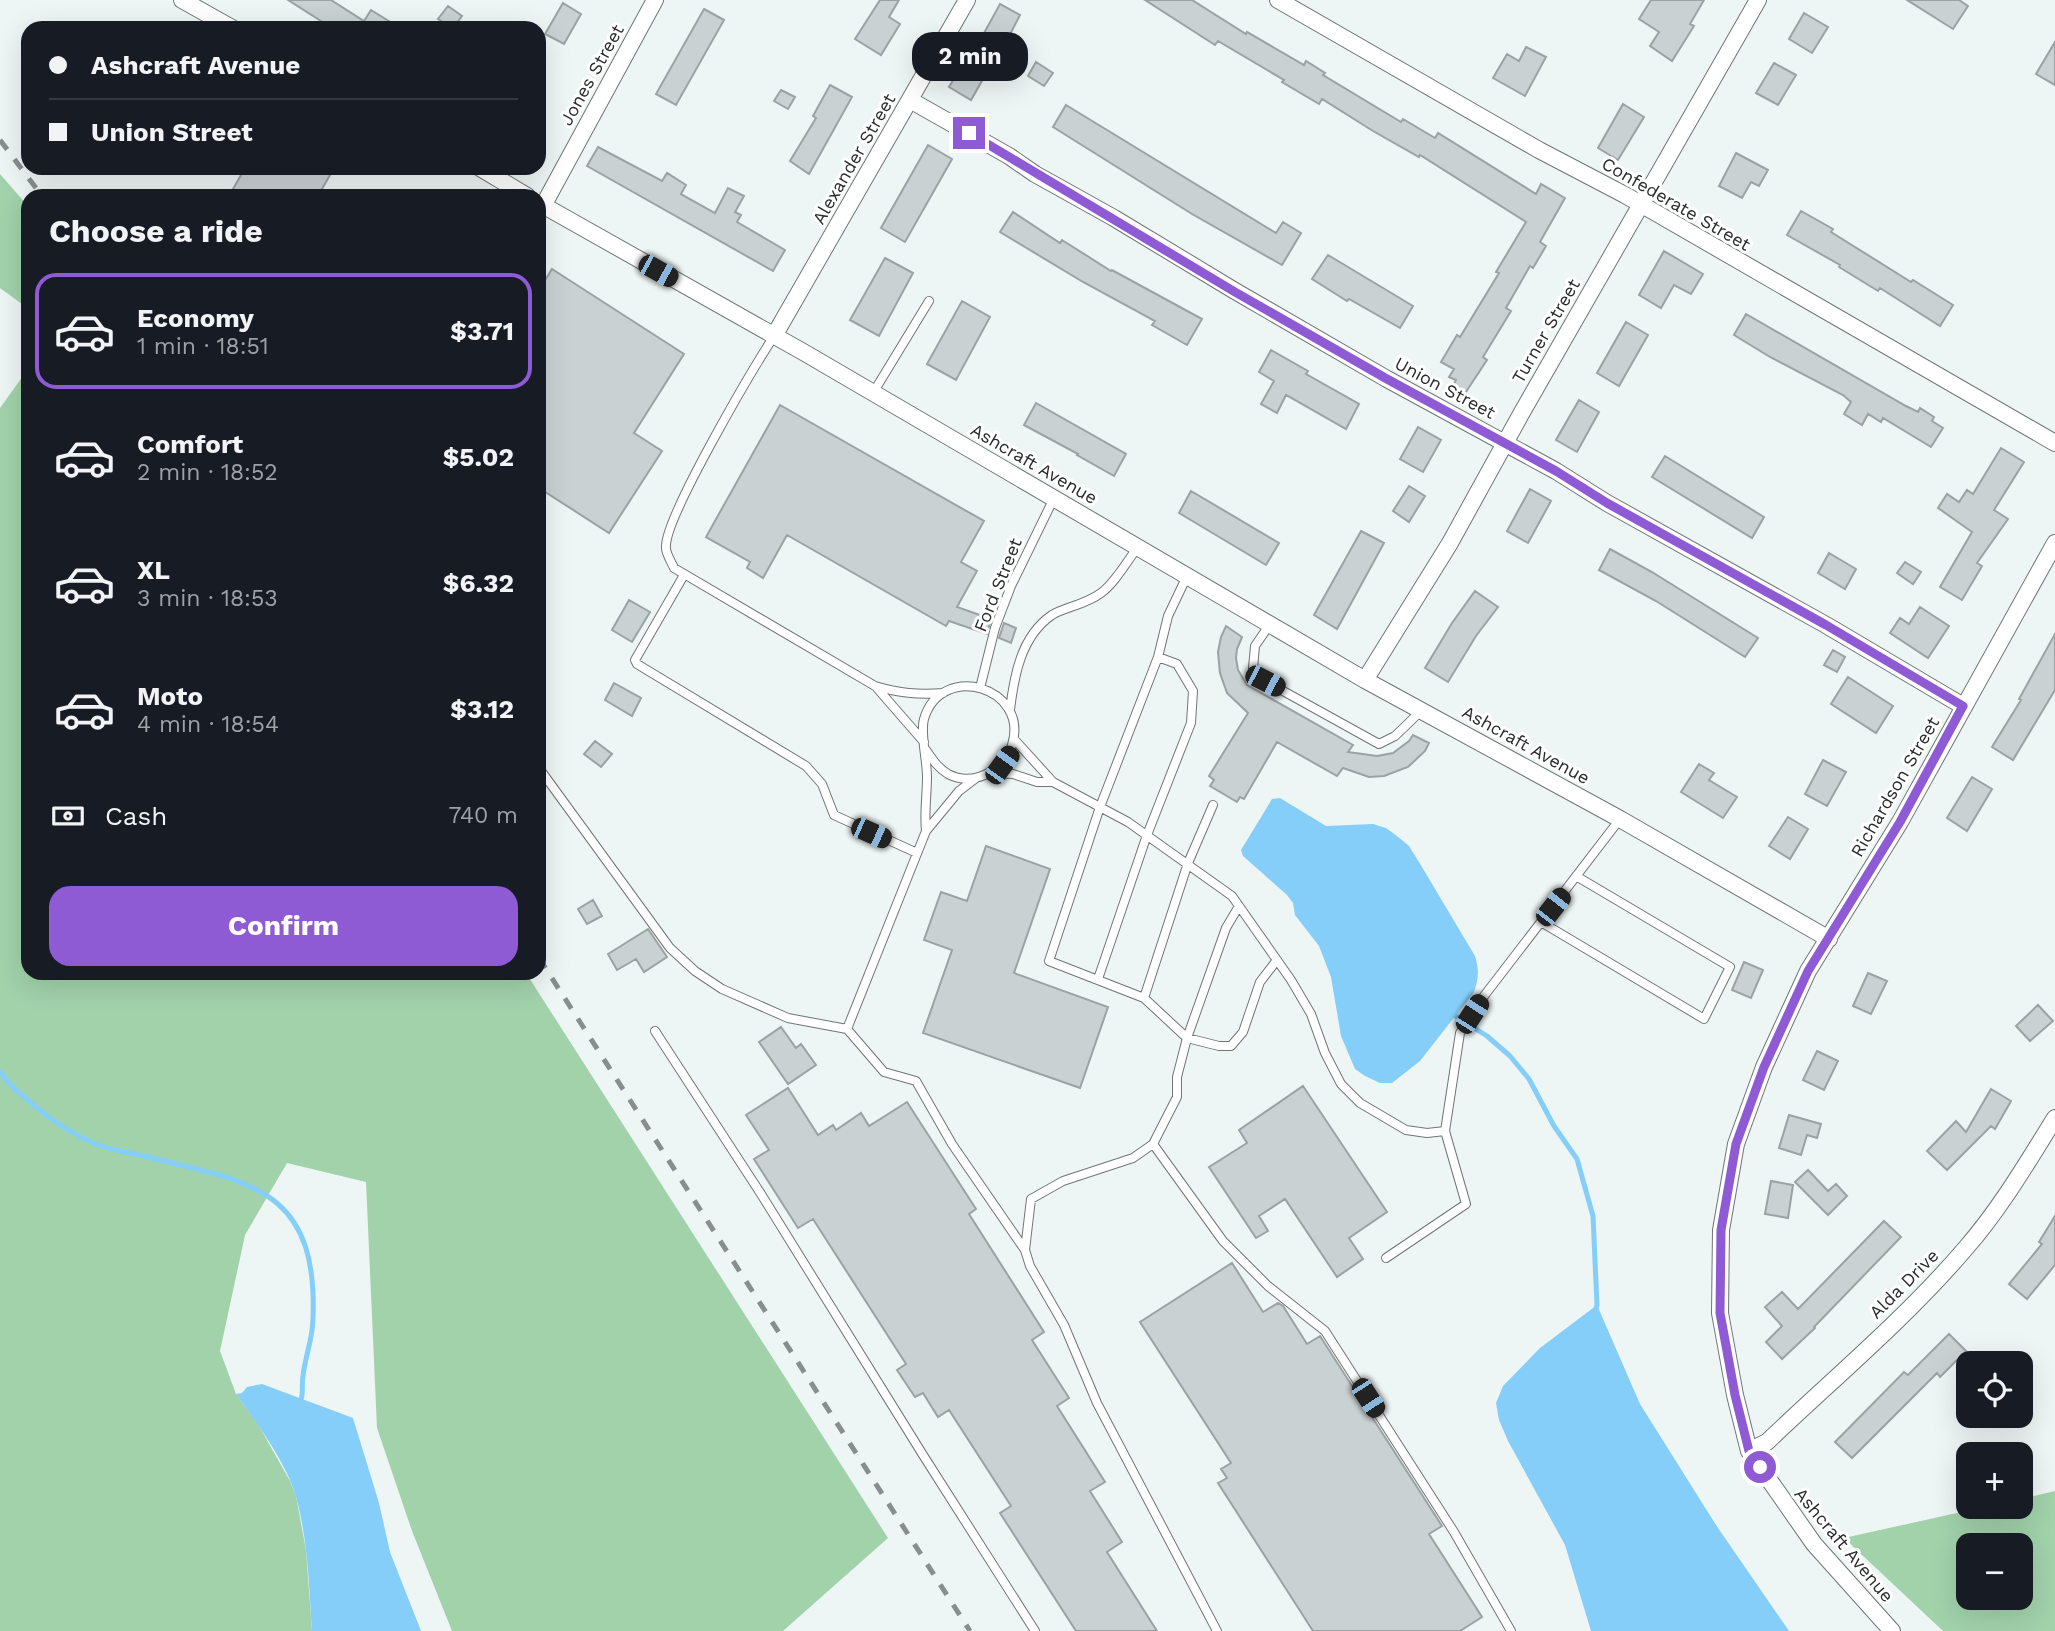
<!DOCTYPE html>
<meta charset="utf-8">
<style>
:root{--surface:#171b24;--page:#242831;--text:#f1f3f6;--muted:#9ea1a6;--line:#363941;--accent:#8e5bd4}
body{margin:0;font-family:"Work Sans",sans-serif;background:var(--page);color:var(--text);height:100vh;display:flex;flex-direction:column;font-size:26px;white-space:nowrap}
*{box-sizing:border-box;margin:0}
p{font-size:23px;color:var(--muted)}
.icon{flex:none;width:38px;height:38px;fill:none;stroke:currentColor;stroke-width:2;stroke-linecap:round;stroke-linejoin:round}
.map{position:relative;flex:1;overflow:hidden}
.side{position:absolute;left:21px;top:189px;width:525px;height:791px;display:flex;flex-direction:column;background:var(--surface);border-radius:21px;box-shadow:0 7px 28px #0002}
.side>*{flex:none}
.hud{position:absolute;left:21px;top:21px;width:525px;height:154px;border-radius:21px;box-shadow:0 7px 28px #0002;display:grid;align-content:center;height:154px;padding:0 28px;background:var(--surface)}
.tools{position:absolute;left:1956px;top:1351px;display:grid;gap:14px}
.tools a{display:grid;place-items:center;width:77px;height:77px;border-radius:14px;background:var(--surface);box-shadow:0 7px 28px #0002;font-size:35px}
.end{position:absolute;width:32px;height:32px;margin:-16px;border:9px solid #8e5bd4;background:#fff;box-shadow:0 0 0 4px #fff}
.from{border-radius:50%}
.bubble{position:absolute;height:49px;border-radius:21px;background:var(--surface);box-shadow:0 7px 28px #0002;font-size:23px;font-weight:700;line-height:49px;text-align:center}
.car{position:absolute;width:21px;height:42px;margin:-21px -10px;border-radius:9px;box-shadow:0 0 5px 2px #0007;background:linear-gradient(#222 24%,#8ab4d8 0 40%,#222 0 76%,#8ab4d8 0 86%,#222 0)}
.hud b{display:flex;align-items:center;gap:24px;height:66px;font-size:26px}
.hud b+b{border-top:2px solid var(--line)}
.hud i{width:18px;height:18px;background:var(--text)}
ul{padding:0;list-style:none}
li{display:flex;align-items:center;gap:21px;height:116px;margin:0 14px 10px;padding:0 14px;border:4px solid transparent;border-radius:21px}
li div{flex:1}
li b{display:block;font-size:26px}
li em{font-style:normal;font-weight:700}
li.active{border-color:var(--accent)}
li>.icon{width:63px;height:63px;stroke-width:1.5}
h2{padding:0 28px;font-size:32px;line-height:84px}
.pay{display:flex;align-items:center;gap:18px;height:77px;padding:0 28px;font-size:26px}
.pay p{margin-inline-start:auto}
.primary-button{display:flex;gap:14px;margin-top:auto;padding:14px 28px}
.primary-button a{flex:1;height:80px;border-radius:21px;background:var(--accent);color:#fff;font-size:28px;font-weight:700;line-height:80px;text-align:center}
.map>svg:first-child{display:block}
</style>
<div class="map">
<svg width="2055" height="1631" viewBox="0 0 2055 1631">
<rect width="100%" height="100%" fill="#eef5f5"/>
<path fill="#a1d2aa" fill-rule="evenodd" d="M0,174l28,32v113l-2,-12 -26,-19z
M28,369v604h498l362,565 -105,93h-331l-40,-100 -35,-103 -11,-246 -79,-19 -42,72 -25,116 16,43 23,32 31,55 6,15 10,54 6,81h-312v-1223z
M2055,1491v140h-112l-99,-93 140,-31h37v-8zM1969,1545h52v53h-52z"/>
<path fill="#85cefa" d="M1280,798l46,28 47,-2 13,4 11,8 12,10 10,16 56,94c4,13 4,22 -1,36l-54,69 -28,22h-12l-15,-7 -10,-7 -14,-33 -10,-59 -12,-31 -24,-31 -2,-12 -6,-8 -44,-39 -2,-6 31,-51z
M1597,1305l43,99 76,121 73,106h-198l-26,-86 -57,-104 -9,-21 -3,-17 7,-17 37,-38z
M262,1384l91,34 26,85 11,49 31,79h-109c-3,-45 -4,-91 -16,-134 -9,-33 -40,-75 -60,-103l6,-1 5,-6z"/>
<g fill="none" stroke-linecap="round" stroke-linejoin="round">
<path stroke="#85cefa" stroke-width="5" d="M1452,1014l35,22 23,20 19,23 25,47 23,33 16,57 4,89 -2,7
M0,1072c8,12 19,21 30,30 19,17 44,33 68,43 13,5 28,7 41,10 107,27 179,29 174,163 0,20 -8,39 -10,58 -2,11 2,22 -6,30"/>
</g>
<path fill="#cad1d3" stroke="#9ba2a3" stroke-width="2" d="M288,0h43l33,21 7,-11 29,18h-68z
M880,0h19l-10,17 11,7 -19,31 -26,-16z
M1145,0h47l54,34 1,-2 57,33 2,-4 19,12 -2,2 78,47 2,-3 32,19 3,-5 98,61 5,-10 24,14 -25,44 6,4 -13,22 -3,-2 -24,42 5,3 -28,46 4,3 -27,41 -12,-6 8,-15 -7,-3 5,-8 -13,-7 16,-27 3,2 39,-64 -3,-1 30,-50 -106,-67 -1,2 -46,-26 -51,-32 -3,5 -37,-22 2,-2 -66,-39 -3,4z
M1651,0h53l-14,24 4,2 -22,35 -22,-15 9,-14 -20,-13z
M1907,0h52l9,6 -15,23z
M563,3l18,11 -17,30 -19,-10z
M1000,4l20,11 -17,33 23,13 -7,14 -25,-15 -23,40 -22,-13 20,-33 3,1z
M448,6l14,10 -9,12 -15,-9z
M704,9l20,11 -48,85 -20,-11z
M1804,13l24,14 -16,26 -23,-14z
M2055,42v43l-19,-11z
M1526,47l20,10 -21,39 -32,-18 14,-24 12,7z
M1036,62l17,11 -9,13 -16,-10z
M1774,63l22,12 -18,30 -22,-12z
M830,85l22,12 -43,77 -19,-13 26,-43 -3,-2z
M781,90l14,7 -7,12 -14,-8z
M1623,104l21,13 -26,43 -20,-12z
M1066,105l210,128 7,-11 18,11 -19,32 -90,-51 -139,-87z
M928,145l24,14 -47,83 -24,-14z
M598,147l64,34 5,-8 19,12 -5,9 34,19 13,-25 16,8 -9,16 6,3 -4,7 48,28 -12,21 -186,-105z
M1736,153l32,17 -9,16 -8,-4 -9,16 -23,-12z
M245,168h89l-16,28h-89z
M1801,211l32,18 -2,3 80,50 2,-2 40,25 -13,21 -60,-38 -2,3 -39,-24 1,-2 -53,-30z
M1013,212l47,31 2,-3 49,31 1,-1 90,49 -15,26 -35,-20 3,-4 -72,-39 -83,-50z
M1664,251l39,23 -12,20 -17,-9 -13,23 -22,-13z
M1328,255l85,51 -13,22 -51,-29 -2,2 -35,-22z
M885,258l28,15 -34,63 -29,-16z
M552,269l132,85 -50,79 28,18 -53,82 -70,-45v-198z
M962,301l28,16 -34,63 -29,-16z
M1746,314l160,92 12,6 2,-4 14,9 -2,4 11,7 -12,19 -48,-29 -2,4 -13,-8 -6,11 -18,-11 7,-12 -8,-7 -73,-38 -36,-22z
M1626,322l22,13 -29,51 -22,-13z
M1271,350l37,21 -2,3 53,30 -13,25 -60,-34 -9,18 -16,-9 13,-23 -15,-9z
M1579,400l20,12 -22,40 -21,-12z
M1036,403l90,51 -12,22 -37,-21 1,-1 -54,-29z
M780,405l204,116 -23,41 16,9 -20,36 34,12 -4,15 -38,-13 -3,5 -159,-91 -24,43 -16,-10 3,-6 -44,-25z
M1418,427l23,13 -18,32 -23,-13z
M2001,448l23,14 -30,48 14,9 -31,44 5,3 -20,34 -22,-13 32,-55 -34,-24 9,-14 12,8 8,-12 6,4z
M1665,456l99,61 -12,21 -100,-61z
M1409,486l16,10 -16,26 -16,-11z
M1530,489l21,12 -23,42 -21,-12z
M1191,491l88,52 -13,22 -87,-52z
M1361,531l23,12 -47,86 -23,-14z
M1610,549l42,23 106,66 -13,19 -89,-56 -57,-31z
M1829,553l27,16 -11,20 -27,-16z
M1905,562l16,10 -8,12 -16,-11z
M1475,591l23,16 -22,29 -28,46 -23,-14 27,-45z
M629,600l21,12 -18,30 -20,-12z
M1920,607l29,19 -21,32 -38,-25 10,-15 9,6z
M1004,623l12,5 -5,15 -12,-5z
M1226,626l16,11 -5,12 -1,9 2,12 9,15 106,60 -5,7 29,4 16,-3 16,-12 4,-6 16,8 -4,8 -17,16 -24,9 -15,1 -26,-9 -6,8 -60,-34 -33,57 -4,-2 -3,5 -27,-16 4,-6 -5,-4 39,-63 -21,-20 -7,-20 -2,-21 3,-15z
M2055,634v56l-42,70 -21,-13 29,-47 -2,-1z
M1833,650l12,7 -8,15 -13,-7z
M1848,677l45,29 -17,27 -45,-29z
M614,683l27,15 -9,18 -27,-16z
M595,741l17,13 -11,13 -17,-13z
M1823,760l23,12 -19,34 -22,-12z
M1699,764l15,9 -5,7 28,17 -14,21 -42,-26z
M1972,777l20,12 -25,42 -20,-13z
M1788,817l20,12 -18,30 -21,-13z
M986,846l64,23 -36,104 94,34 -28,81 -157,-55 29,-83 -28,-10 17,-48 26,9z
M593,900l9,16 -15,8 -9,-15z
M648,929l19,28 -23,15 -8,-13 -19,11 -9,-16z
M1744,962l19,8 -12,28 -19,-8z
M1868,973l19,8 -16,33 -18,-8z
M2038,1005l15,16 -23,20 -14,-15z
M781,1027l15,21 5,-4 15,21 -28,19 -29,-42z
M1817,1051l21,10 -14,29 -21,-10z
M1303,1086l84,126 -38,26 14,21 -26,18 -52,-78 -26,17 9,15 -12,7 -47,-71 38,-24 -8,-13z
M788,1088l30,47 15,-10 3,5 25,-17 8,13 38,-24 69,107 -7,5 75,118 -12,8 37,58 -12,8 48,76 -15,9 32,51 -15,10 50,79h-81l-76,-118 11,-7 -62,-96 -11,7 -15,-24 -8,4 -18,-27 9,-6 -93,-145 -15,9 -44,-69 15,-9 -23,-35z
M1991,1089l20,12 -16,28 -4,-3 -44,44 -20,-19 29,-30 10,11z
M1789,1115l32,9 -4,14 -10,-3 -6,20 -22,-7z
M1808,1170l20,21 8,-7 11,12 -19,19 -33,-33z
M1771,1181l22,4 -5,33 -23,-4z
M2055,1216v49l-28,34 -18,-15 33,-40 -3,-2z
M1884,1221l17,16 -87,90 1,1 -33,31 -16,-17 16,-16 -17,-19 17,-15 16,17z
M1232,1263l31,49 15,-9 5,3 24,38 13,-8 122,190 -13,8 53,83 -22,14h-147l-95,-148 9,-5 -6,-9 10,-6 -91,-141z
M1949,1334l17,17 -26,26 -3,-4 -85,85 -17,-16 69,-70 4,3z"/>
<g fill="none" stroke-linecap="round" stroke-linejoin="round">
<g stroke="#6f7675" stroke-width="10">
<path id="lane" d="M774,336c-20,31 -111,184 -108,212 0,6 6,15 8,20l201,118c24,7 43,9 68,7
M873,393l56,-92
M684,575l-49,85 2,4 169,102 16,18 12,31 83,38
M1187,576l-19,40 -10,41 -58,150 -51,154 95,37 43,40 32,8h12l12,-14 17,-50 17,-22
M1270,624l-15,22 -2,22 12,13 114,63 16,-8 27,-26
M877,688l47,54
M980,688l15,-60 16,-42 43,-88
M1010,710c4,-34 11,-74 42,-95 13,-8 33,-10 49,-22 14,-10 26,-32 37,-46
M1014,739l39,43 75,40 104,74 59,84 20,34 14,39 16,31 19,19 46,27 21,3 18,-2
M539,768l131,180 25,23 27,18 66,29 59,11 37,43 32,9 36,63 73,106 5,16 34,59 33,78 120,228
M991,773l22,1 24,8h16
M926,831c-2,-20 1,-35 1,-54 0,-17 -7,-44 -3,-58 17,-58 106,-32 88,26 -8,26 -39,42 -64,29 -10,-6 -16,-15 -22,-24
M1541,922l163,97 26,-52 -154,-91
M1098,979l49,-144 44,-112 2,-32 -16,-27 -19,-7
M1144,998l44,-135 25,-58
M847,1029l79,-198 33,-40 17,-13
M655,1031l106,163 162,261 112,176
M1153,1144l70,97 45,45 57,45 129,201 57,99
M1025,1250l6,-51 32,-18 70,-23 20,-14 24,-47v-20l10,-39 39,-110 13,-22
M1386,1258l80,-54 -21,-73 15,-98 24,-37 136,-177"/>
</g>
<g stroke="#6f7675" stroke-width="18">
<path id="street" d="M182,0l50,28
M1278,0l261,150 86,45 430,248
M910,100l99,56 26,18 79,44 121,73 152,88 169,92 51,32 219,122 137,81
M480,168l47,28
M539,203l266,150 560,327 255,139 209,120
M543,206l112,-206
M774,336l193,-336
M1365,680l85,-137 71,-129 237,-414
M1749,1451l18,-9c66,-63 138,-123 198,-193 35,-40 62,-86 90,-131
M1892,1631l-78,-87 -65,-93 -14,-56 -15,-82 1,-83 15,-86 28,-77 44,-96 92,-149 155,-279"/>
</g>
<use href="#lane" stroke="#fff" stroke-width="8"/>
<use href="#street" stroke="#fff" stroke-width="16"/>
<path stroke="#888d8d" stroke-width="5" stroke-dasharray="12 12" stroke-linecap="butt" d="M0,140l42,56
M539,958l431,673"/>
</g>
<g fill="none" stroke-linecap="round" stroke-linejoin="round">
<path stroke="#8e5bd4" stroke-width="9" d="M969,133l266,159 152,87 169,92 51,32 219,122 137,81 -63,116 -92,149 -44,96 -28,77 -15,86 -1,83 15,82 14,56 11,16"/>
</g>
<g text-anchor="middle" stroke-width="6" stroke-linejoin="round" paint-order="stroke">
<g font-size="18" fill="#282b2b" stroke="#fff">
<text transform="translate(592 75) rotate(-61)" y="6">Jones Street</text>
<text transform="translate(854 159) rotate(-60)" y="6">Alexander Street</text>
<text transform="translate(1676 204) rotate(30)" y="6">Confederate Street</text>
<text transform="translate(1546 331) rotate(-60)" y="6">Turner Street</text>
<text transform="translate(1445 388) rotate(28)" y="6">Union Street</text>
<text transform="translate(1034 464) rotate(30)" y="6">Ashcraft Avenue</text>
<text transform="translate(998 585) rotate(-68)" y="6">Ford Street</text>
<text transform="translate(1526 745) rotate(29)" y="6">Ashcraft Avenue</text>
<text transform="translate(1895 787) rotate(-60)" y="6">Richardson Street</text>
<text transform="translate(1904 1284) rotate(-45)" y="6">Alda Drive</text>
<text transform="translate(1844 1545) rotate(50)" y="6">Ashcraft Avenue</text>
</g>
</g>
</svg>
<div class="tools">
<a><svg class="icon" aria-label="locate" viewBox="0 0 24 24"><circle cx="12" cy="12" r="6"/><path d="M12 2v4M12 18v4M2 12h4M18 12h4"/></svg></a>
<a>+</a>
<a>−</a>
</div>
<i class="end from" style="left:1760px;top:1467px"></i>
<i class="end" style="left:969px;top:133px"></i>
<div class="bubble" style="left:912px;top:32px;width:116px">2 min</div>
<i class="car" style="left:658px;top:271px;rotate:119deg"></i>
<i class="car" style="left:1265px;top:681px;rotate:117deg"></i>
<i class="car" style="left:1002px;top:765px;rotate:36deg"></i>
<i class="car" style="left:871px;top:833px;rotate:114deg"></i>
<i class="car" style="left:1553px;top:907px;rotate:38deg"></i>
<i class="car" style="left:1472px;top:1014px;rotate:33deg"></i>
<i class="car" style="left:1368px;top:1398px;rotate:147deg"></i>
<div class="hud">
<b><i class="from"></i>Ashcraft Avenue</b>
<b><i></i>Union Street</b>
</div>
<section class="side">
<h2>Choose a ride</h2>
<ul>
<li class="active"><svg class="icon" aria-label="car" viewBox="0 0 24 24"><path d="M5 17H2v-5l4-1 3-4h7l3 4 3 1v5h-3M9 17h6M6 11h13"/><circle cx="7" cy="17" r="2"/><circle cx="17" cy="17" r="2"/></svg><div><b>Economy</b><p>1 min · 18:51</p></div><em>$3.71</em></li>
<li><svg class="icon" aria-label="car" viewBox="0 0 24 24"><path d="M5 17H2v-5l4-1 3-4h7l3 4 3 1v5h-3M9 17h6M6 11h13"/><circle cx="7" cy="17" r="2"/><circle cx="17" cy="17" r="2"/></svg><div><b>Comfort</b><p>2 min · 18:52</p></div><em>$5.02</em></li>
<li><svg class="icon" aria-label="car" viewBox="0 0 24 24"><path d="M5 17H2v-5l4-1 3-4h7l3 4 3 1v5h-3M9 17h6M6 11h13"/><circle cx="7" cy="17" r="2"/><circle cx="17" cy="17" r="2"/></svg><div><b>XL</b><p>3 min · 18:53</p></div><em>$6.32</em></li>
<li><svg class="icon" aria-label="car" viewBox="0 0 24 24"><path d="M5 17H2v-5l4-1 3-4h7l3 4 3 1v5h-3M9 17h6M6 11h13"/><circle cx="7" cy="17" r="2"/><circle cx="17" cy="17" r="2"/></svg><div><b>Moto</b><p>4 min · 18:54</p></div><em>$3.12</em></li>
</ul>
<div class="pay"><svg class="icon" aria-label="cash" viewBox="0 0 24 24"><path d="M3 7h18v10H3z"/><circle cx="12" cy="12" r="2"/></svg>Cash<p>740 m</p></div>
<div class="primary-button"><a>Confirm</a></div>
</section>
</div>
